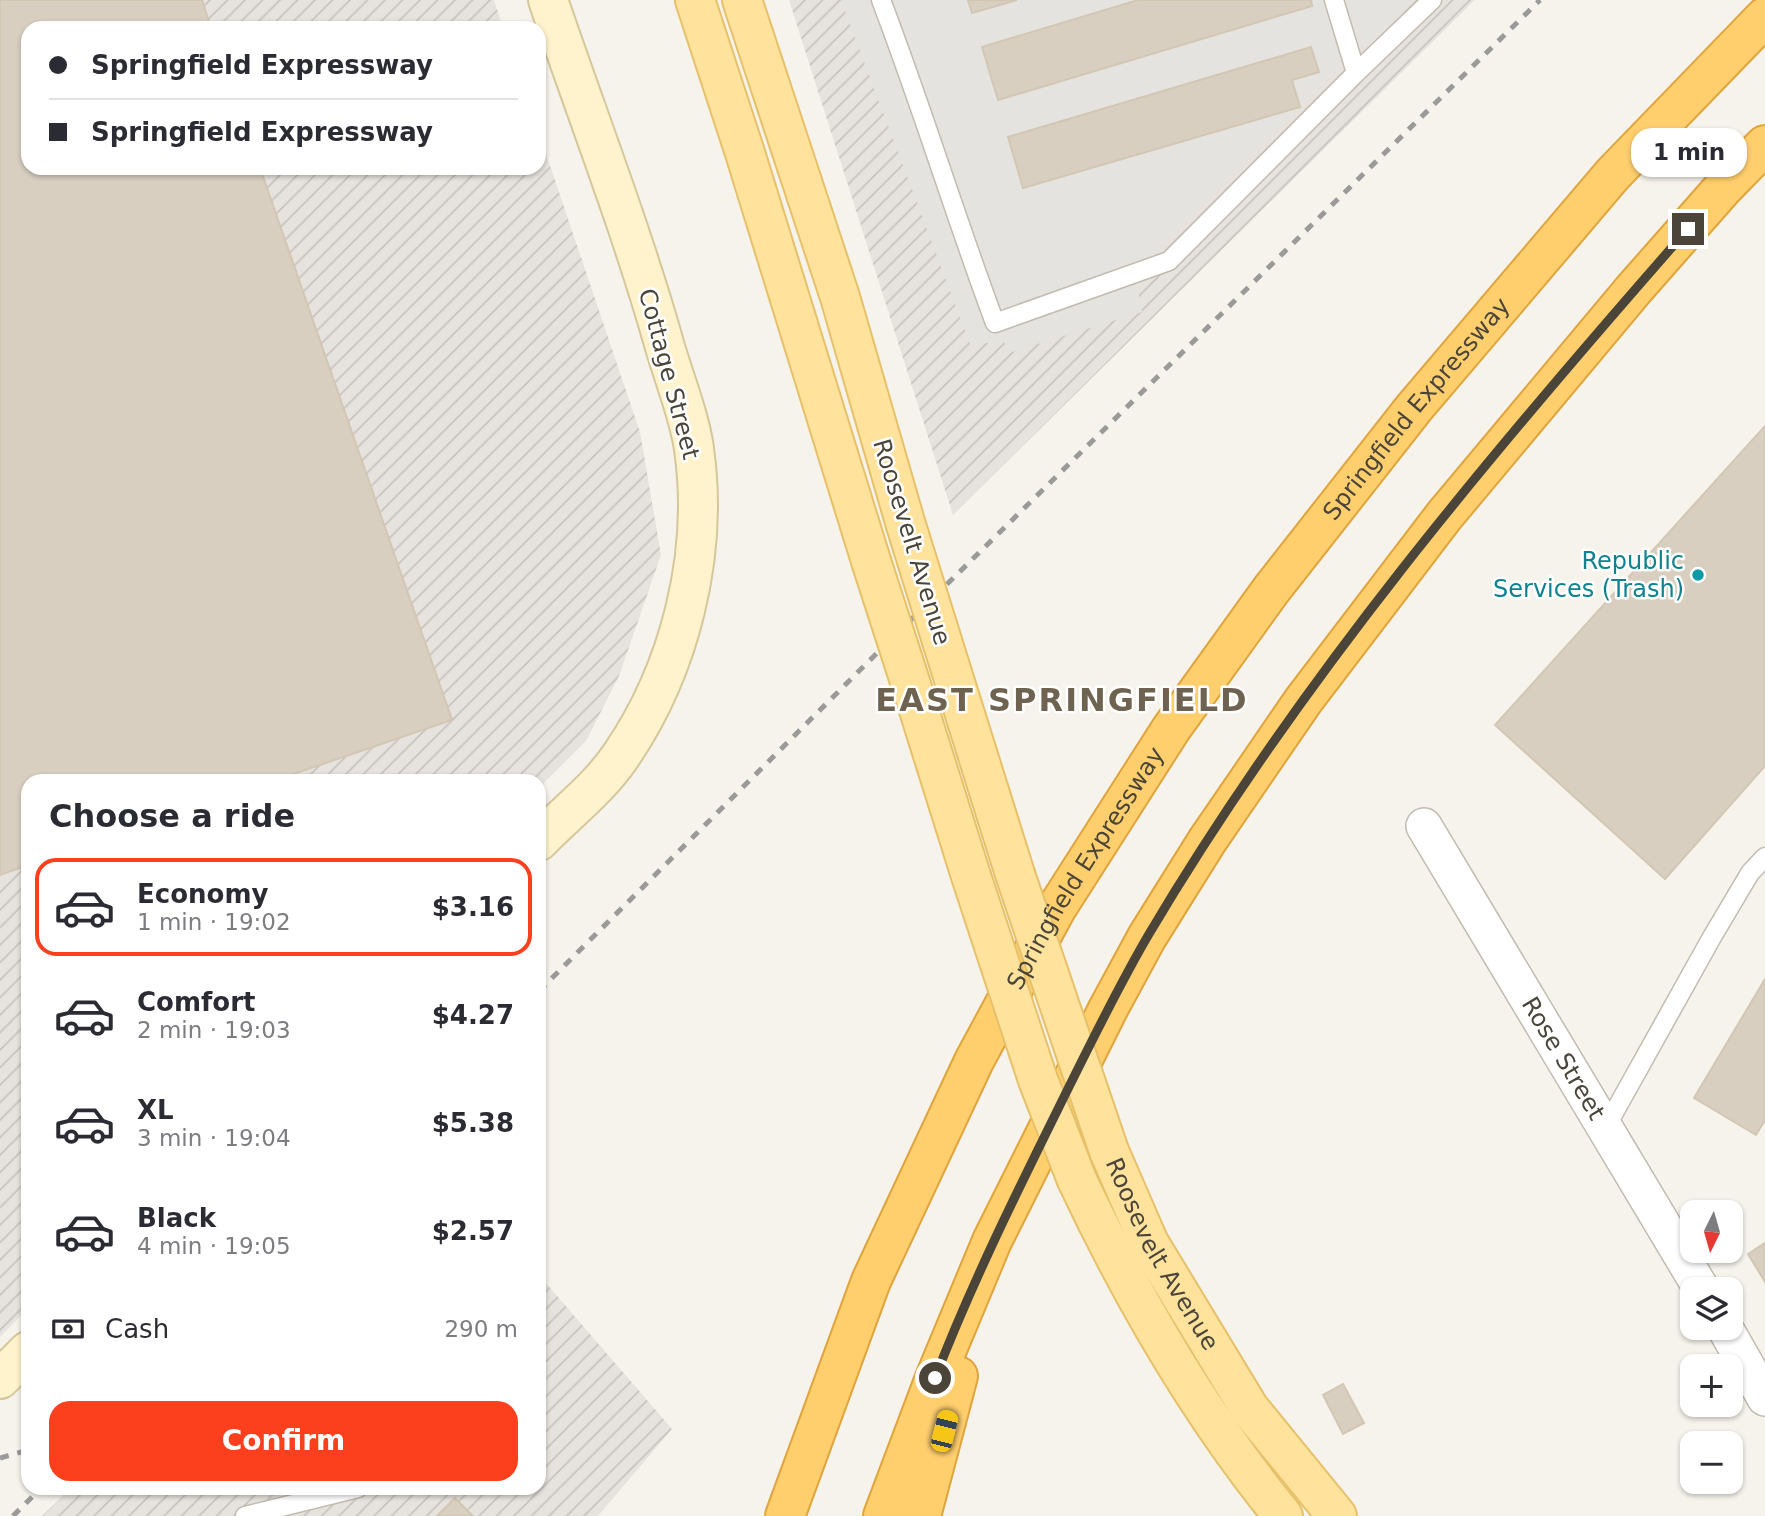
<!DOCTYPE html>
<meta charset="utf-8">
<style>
:root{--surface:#fff;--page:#f2f2f3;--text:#2b2b33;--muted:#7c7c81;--line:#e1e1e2;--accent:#fc3f1d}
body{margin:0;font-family:"DejaVu Sans",sans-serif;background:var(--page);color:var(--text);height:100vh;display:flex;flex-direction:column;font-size:26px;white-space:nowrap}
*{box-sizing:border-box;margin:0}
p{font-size:23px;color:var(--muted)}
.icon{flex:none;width:38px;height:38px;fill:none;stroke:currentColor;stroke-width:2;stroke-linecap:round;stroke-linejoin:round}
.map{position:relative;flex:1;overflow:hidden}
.panel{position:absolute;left:21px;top:774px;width:525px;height:721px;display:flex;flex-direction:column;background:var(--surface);border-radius:21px;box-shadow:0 2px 5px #0004}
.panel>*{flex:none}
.top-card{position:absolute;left:21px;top:21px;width:525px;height:154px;border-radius:21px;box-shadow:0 2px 5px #0004;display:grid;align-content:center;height:154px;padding:0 28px;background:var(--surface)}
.needle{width:46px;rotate:185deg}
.tools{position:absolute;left:1680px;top:1200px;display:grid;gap:14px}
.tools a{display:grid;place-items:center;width:63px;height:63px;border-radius:14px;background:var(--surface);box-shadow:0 2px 5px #0004;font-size:35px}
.end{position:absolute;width:32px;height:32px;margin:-16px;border:9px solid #4b4439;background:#fff;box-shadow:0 0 0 4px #fff}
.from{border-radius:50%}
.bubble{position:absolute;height:49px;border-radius:21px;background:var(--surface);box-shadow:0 2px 5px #0004;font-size:23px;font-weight:800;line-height:49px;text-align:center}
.car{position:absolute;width:21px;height:42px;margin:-21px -10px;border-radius:9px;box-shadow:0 0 5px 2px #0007;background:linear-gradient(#f5c518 24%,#345 0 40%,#f5c518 0 76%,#345 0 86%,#f5c518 0)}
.top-card b{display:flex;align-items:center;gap:24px;height:66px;font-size:26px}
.top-card b+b{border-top:2px solid var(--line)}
.top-card i{width:18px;height:18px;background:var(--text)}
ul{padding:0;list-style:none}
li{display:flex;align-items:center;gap:21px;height:98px;margin:0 14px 10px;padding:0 14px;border:4px solid transparent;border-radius:21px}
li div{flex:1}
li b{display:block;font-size:26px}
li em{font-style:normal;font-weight:800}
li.active{border-color:var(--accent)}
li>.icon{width:63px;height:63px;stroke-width:1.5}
h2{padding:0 28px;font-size:32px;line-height:84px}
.pay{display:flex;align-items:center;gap:18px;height:77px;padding:0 28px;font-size:26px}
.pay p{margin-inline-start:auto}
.cta{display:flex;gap:14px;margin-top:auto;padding:14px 28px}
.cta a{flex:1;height:80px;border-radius:21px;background:var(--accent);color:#fff;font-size:28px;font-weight:800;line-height:80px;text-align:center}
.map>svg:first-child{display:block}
</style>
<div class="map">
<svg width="1765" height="1516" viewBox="0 0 1765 1516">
<defs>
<pattern id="industrial-furrows" width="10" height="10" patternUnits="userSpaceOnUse" patternTransform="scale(1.75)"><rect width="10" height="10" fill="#e6e2dd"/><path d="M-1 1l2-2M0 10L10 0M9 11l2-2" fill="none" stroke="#c7c3be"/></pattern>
</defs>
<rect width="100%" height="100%" fill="#f6f3ec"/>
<path fill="url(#industrial-furrows)" d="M0,0h494l9,28h-475v140h511v-35l101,299 21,123 -42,121 -33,65 -47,47v-8h-511v528l-28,29z
M789,0h686l-522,515z
M539,1275l133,154 -74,87h-556l29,-28h468z"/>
<path fill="#e5e3e0" d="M841,0h568l-244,241 -28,44 5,27 -133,41 -5,-11 -34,2z"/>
<path fill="#d8cfc1" stroke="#d3c7b4" stroke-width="2" d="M0,0h202l9,28h-183v140h232l192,552 -176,60h-248v85l-28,10z
M968,0h49l-45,13z
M1138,0h173l1,6 -314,94 -16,-53z
M1311,47l8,25 -27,8 8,27 -277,81 -15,-51z
M1765,426v340l-100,113 -170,-154z
M1765,979v141l-9,15 -62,-37z
M1765,1243v39l-17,-28z
M1343,1384l21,39 -21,11 -20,-39z
M455,1498l18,18h-36z"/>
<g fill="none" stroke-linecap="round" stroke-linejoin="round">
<g stroke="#c2bbae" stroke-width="21">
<path id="service" d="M881,0c41,107 74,216 114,323l174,-62 187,-188 -22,-73
M1356,73l76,-73
M1606,1127l106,-190 38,-64 15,-16
M245,1516l113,-28"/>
</g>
<g stroke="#c2bbae" stroke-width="38">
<g id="minor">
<path id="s1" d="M1424,826l278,464"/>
<path d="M1725,1328l40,70"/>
</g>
</g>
<g stroke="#d6c79b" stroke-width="42">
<path id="secondary" d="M539,841c27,-28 59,-52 81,-84 60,-87 89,-203 74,-308 -4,-31 -20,-71 -29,-102 -33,-117 -78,-232 -117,-347
M0,1379l28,-28"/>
</g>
<g stroke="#e6c16a" stroke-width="42">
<g id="primary">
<path d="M695,0l50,153 126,408"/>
<path d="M742,0l98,297 65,225"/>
<path d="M942,641l73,233"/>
<path d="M913,691l58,185"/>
<path id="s2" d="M1109,1151l40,92 100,165 88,108"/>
<path d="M1077,1180c56,119 122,233 206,336"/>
</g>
</g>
<g stroke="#e0a43c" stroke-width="42">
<g id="motorway">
<path id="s3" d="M785,1516l86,-235 103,-220 82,-152 115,-180 100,-139 143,-182 199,-234 152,-157"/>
<path d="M883,1516l52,-138 57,-137 116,-232 39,-72 60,-96 96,-140 141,-185 190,-227 89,-101 42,-43"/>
<path d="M921,1516l37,-140"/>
</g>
</g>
<use href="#service" stroke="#fff" stroke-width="18"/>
<use href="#minor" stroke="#fff" stroke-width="35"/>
<use href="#secondary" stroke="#fff3cd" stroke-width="38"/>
<use href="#primary" stroke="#ffe39c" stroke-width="38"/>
<use href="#motorway" stroke="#ffcf6e" stroke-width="38"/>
<path stroke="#9a9a9a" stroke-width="5" stroke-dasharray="9 9" stroke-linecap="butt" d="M539,991l325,-325 676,-666
M0,1458l28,-8
M13,1516l28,-28"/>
<g stroke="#e6c16a" stroke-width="42" stroke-linecap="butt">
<path id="primary-bridge" d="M905,522l37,119
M871,561l42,130
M1015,874l94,277
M971,876l67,204 39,100"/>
</g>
<use href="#primary-bridge" stroke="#ffe39c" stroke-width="38"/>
</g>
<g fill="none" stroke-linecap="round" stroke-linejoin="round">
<path stroke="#4b4439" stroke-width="9" d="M935,1378c36,-93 80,-182 124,-271 29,-58 57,-117 90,-173 151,-255 344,-483 539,-705"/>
</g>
<circle fill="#0f9aa8" stroke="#fff" stroke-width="2.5" cx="1698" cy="575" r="7"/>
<g text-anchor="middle" stroke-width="5" stroke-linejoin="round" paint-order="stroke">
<g font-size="24" fill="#4b4439" stroke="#fff">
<text transform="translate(669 374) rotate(75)" y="8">Cottage Street</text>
<text dy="8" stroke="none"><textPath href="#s3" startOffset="1283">Springfield Expressway</textPath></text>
<text transform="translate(912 542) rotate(73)" y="8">Roosevelt Avenue</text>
<text dy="8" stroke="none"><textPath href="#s3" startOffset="716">Springfield Expressway</textPath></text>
<text dy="8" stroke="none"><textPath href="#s1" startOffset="271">Rose Street</textPath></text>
<text dy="8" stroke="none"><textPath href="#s2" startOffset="116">Roosevelt Avenue</textPath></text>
</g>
<g font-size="24" fill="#0d838f" stroke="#fff" text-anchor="end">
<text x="1684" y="569">Republic<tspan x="1684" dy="28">Services (Trash)</tspan></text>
</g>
<g font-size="32" font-weight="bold" letter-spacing="2" fill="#6e6250" stroke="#fff">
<text x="1062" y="711">EAST SPRINGFIELD</text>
</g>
</g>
</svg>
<div class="tools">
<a><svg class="needle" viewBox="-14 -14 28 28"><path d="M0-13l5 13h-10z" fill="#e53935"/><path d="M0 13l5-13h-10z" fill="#7c7c81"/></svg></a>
<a><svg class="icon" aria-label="layers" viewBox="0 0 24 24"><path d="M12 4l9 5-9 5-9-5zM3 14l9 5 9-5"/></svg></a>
<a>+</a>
<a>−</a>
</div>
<i class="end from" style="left:935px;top:1378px"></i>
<i class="end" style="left:1688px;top:229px"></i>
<div class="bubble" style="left:1631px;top:128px;width:116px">1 min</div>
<i class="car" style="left:944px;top:1431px;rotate:14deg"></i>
<div class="top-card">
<b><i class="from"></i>Springfield Expressway</b>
<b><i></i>Springfield Expressway</b>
</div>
<section class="panel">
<h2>Choose a ride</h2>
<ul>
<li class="active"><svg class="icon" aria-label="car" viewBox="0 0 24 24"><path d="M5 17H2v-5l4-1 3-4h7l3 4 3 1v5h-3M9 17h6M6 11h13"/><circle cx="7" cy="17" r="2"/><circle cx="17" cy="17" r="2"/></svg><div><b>Economy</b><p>1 min · 19:02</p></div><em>$3.16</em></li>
<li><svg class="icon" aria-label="car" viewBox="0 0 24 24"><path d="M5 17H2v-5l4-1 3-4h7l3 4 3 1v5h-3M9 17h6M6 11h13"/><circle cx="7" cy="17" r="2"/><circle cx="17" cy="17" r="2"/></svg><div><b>Comfort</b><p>2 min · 19:03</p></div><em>$4.27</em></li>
<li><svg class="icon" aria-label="car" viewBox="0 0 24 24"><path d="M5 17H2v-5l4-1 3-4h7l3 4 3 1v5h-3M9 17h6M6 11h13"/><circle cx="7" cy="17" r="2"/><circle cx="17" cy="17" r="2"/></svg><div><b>XL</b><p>3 min · 19:04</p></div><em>$5.38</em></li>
<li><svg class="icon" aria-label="car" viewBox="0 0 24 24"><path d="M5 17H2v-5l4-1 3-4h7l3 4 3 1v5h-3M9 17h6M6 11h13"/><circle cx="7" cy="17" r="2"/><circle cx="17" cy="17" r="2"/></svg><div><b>Black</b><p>4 min · 19:05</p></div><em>$2.57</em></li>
</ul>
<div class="pay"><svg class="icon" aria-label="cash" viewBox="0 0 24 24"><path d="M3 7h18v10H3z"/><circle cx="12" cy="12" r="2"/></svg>Cash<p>290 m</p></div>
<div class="cta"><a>Confirm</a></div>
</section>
</div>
